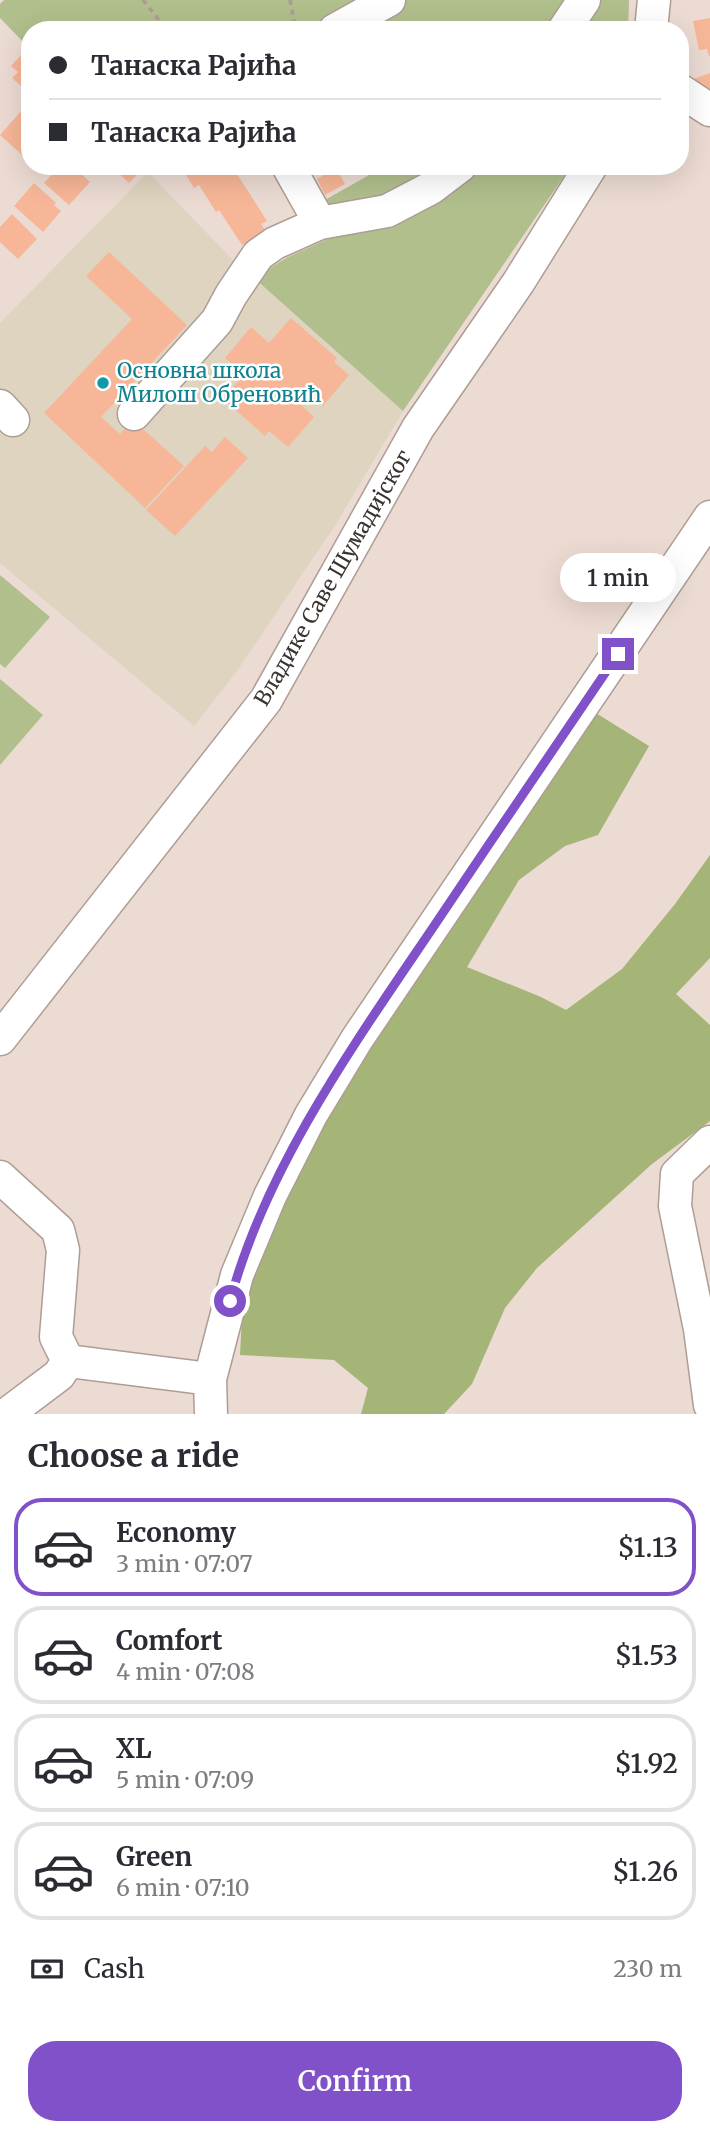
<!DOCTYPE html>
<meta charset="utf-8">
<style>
:root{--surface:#fff;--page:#f2f2f3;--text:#2b2b33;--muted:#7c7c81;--line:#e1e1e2;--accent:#8051c9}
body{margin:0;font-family:Merriweather,serif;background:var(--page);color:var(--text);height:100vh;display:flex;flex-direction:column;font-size:26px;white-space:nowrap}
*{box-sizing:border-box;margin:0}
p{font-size:23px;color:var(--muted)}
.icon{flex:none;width:38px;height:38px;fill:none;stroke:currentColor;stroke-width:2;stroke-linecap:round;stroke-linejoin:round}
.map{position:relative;height:1414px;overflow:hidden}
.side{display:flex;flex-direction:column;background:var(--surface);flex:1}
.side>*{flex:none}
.top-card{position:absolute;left:21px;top:21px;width:668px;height:154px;border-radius:28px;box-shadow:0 7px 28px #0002;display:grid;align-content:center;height:154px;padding:0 28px;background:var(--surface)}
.end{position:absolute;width:32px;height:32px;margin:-16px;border:9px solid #8051c9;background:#fff;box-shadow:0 0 0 4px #fff}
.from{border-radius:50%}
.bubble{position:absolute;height:49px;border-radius:24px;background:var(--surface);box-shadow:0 7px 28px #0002;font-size:23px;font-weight:600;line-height:49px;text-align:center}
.top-card b{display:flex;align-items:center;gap:24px;height:66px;font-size:26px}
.top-card b+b{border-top:2px solid var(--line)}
.top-card i{width:18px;height:18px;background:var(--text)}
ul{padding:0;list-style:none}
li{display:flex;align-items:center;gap:21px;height:98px;margin:0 14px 10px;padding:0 14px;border:4px solid var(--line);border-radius:28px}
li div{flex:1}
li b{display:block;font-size:26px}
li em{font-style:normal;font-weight:600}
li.current{border-color:var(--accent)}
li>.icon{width:63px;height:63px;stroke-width:1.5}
h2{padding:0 28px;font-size:32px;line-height:84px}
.pay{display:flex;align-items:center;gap:18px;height:77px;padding:0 28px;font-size:26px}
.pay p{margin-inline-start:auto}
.button{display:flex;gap:14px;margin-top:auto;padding:14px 28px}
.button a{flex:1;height:80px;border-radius:28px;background:var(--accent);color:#fff;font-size:28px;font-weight:600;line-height:80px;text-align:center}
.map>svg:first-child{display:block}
</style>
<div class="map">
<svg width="710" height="1414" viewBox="0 0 710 1414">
<rect width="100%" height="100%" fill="#ecdbd3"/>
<path fill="#ded4bf" d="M148,172l87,90 168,149 -67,113 -99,147 -43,55 -194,-163v-129l20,-21 -20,-21v-69z"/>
<path fill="#b1bf8d" d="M4,0h625l-1,30h-254l-13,-22 -36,22h-149l-3,-3 -3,3h-140v19l-30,-31v-14z
M385,166h186l-168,245 -149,-133 34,-21 53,-24 -16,-33z
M0,575l50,42 -45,51 -5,-4z
M0,679l43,36 -43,50z"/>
<path fill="#a4b577" d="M591,710l58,36 -51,89 -33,11 -46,34 -52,87 74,30 25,13 56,-41 53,-65 35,-49v103l-34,36 34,31v96l-58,43 -115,104 -32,40 -33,76 -28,30h-83l7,-26 -34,-28 -94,-5 2,-41 30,-112 72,-139z"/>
<path fill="#f7b697" d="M710,18v38h-1l-2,-7 -8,1 -6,-29z
M23,53l7,6v35l-18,-16 6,-6 -7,-6z
M710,73v24l-27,-14z
M22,110l8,6v46l-30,-27z
M60,166h13l17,16 -21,23 -25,-22z
M111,166h26l4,5 -12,12z
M183,166h49l35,55 -6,3 7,10 -18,12 -2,-4 -6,3 -23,-35 -3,2 -17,-27 -5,3 -13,-21z
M336,168l9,16 -20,11 -8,-16z
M34,183l22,20 -2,2 7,6 -18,21 -29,-26z
M12,214l25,25 -19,20 -18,-17v-15z
M109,252l78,73 -86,92 19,17 13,-14 51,46 -39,42 -101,-95 88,-94 -46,-43z
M291,318l46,40 -3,4 15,13 -26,31 -17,-15 -9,10 17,16 -26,30 -19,-16 -4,5 -42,-37 21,-25 -19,-16 26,-31 18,16z
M225,437l23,21 -73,78 -29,-26 59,-64 7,6z"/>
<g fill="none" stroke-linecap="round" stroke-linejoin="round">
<g stroke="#ad9d95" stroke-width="35">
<path id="minor" d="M335,30l54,-30
M564,30l20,-30
M651,30l3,-30
M681,91l29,19
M288,166l32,57
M0,406l13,14
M134,414l83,-93 14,-26 27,-40 17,-12 45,-20 67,-12 44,-23 29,-22
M0,1039l266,-339 152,-272 100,-145 73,-117
M710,1142l-33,32 -2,32 25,123 10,76
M0,1177l58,53 5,20 -7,87 12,24 142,18
M7,1414l52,-39 9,-14
M211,1414l-1,-35 27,-104 33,-79 41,-81 46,-76 353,-522"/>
</g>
<path stroke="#aa9d97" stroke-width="3.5" stroke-dasharray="5 5" stroke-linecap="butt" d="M143,0l24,30
M290,0l6,30"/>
<use href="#minor" stroke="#fff" stroke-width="32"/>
</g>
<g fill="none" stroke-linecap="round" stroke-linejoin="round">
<path stroke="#8051c9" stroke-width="9" d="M230,1301c36,-135 127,-261 204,-375 61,-91 123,-182 184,-272"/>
</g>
<circle fill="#0f9aa8" stroke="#fff" stroke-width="2.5" cx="103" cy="383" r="7"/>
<g text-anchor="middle" stroke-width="5" stroke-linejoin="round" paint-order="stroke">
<g font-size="21" fill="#0d838f" stroke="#fff" text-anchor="start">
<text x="117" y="378">Основна школа<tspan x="117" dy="24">Милош Обреновић</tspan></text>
</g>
<g font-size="21" fill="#3a3431" stroke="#fff">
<text transform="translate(333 578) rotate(-60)" y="7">Владике Саве Шумадијског</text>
</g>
</g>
</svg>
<i class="end from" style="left:230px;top:1301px"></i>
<i class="end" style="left:618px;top:654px"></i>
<div class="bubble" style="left:560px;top:553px;width:116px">1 min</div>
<div class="top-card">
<b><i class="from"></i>Танаска Рајића</b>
<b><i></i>Танаска Рајића</b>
</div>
</div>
<section class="side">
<h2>Choose a ride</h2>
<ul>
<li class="current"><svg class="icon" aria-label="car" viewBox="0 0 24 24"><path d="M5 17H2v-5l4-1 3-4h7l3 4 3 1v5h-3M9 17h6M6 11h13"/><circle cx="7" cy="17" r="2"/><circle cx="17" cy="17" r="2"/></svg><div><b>Economy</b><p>3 min · 07:07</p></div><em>$1.13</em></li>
<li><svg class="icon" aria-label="car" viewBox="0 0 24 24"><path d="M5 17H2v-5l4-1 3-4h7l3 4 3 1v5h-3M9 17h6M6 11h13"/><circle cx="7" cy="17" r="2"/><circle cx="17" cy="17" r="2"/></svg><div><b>Comfort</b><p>4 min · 07:08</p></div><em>$1.53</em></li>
<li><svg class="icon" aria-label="car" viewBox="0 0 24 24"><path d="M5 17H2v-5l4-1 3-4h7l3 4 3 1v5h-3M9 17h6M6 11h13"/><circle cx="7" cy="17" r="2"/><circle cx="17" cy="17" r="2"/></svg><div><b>XL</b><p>5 min · 07:09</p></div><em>$1.92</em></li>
<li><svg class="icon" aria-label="car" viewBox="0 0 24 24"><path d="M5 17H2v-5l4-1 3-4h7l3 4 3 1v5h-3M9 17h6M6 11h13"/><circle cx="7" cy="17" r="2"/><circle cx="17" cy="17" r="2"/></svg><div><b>Green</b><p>6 min · 07:10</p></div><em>$1.26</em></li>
</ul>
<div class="pay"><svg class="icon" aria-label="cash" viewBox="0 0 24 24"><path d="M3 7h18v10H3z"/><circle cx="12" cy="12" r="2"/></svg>Cash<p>230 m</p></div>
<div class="button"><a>Confirm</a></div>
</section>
